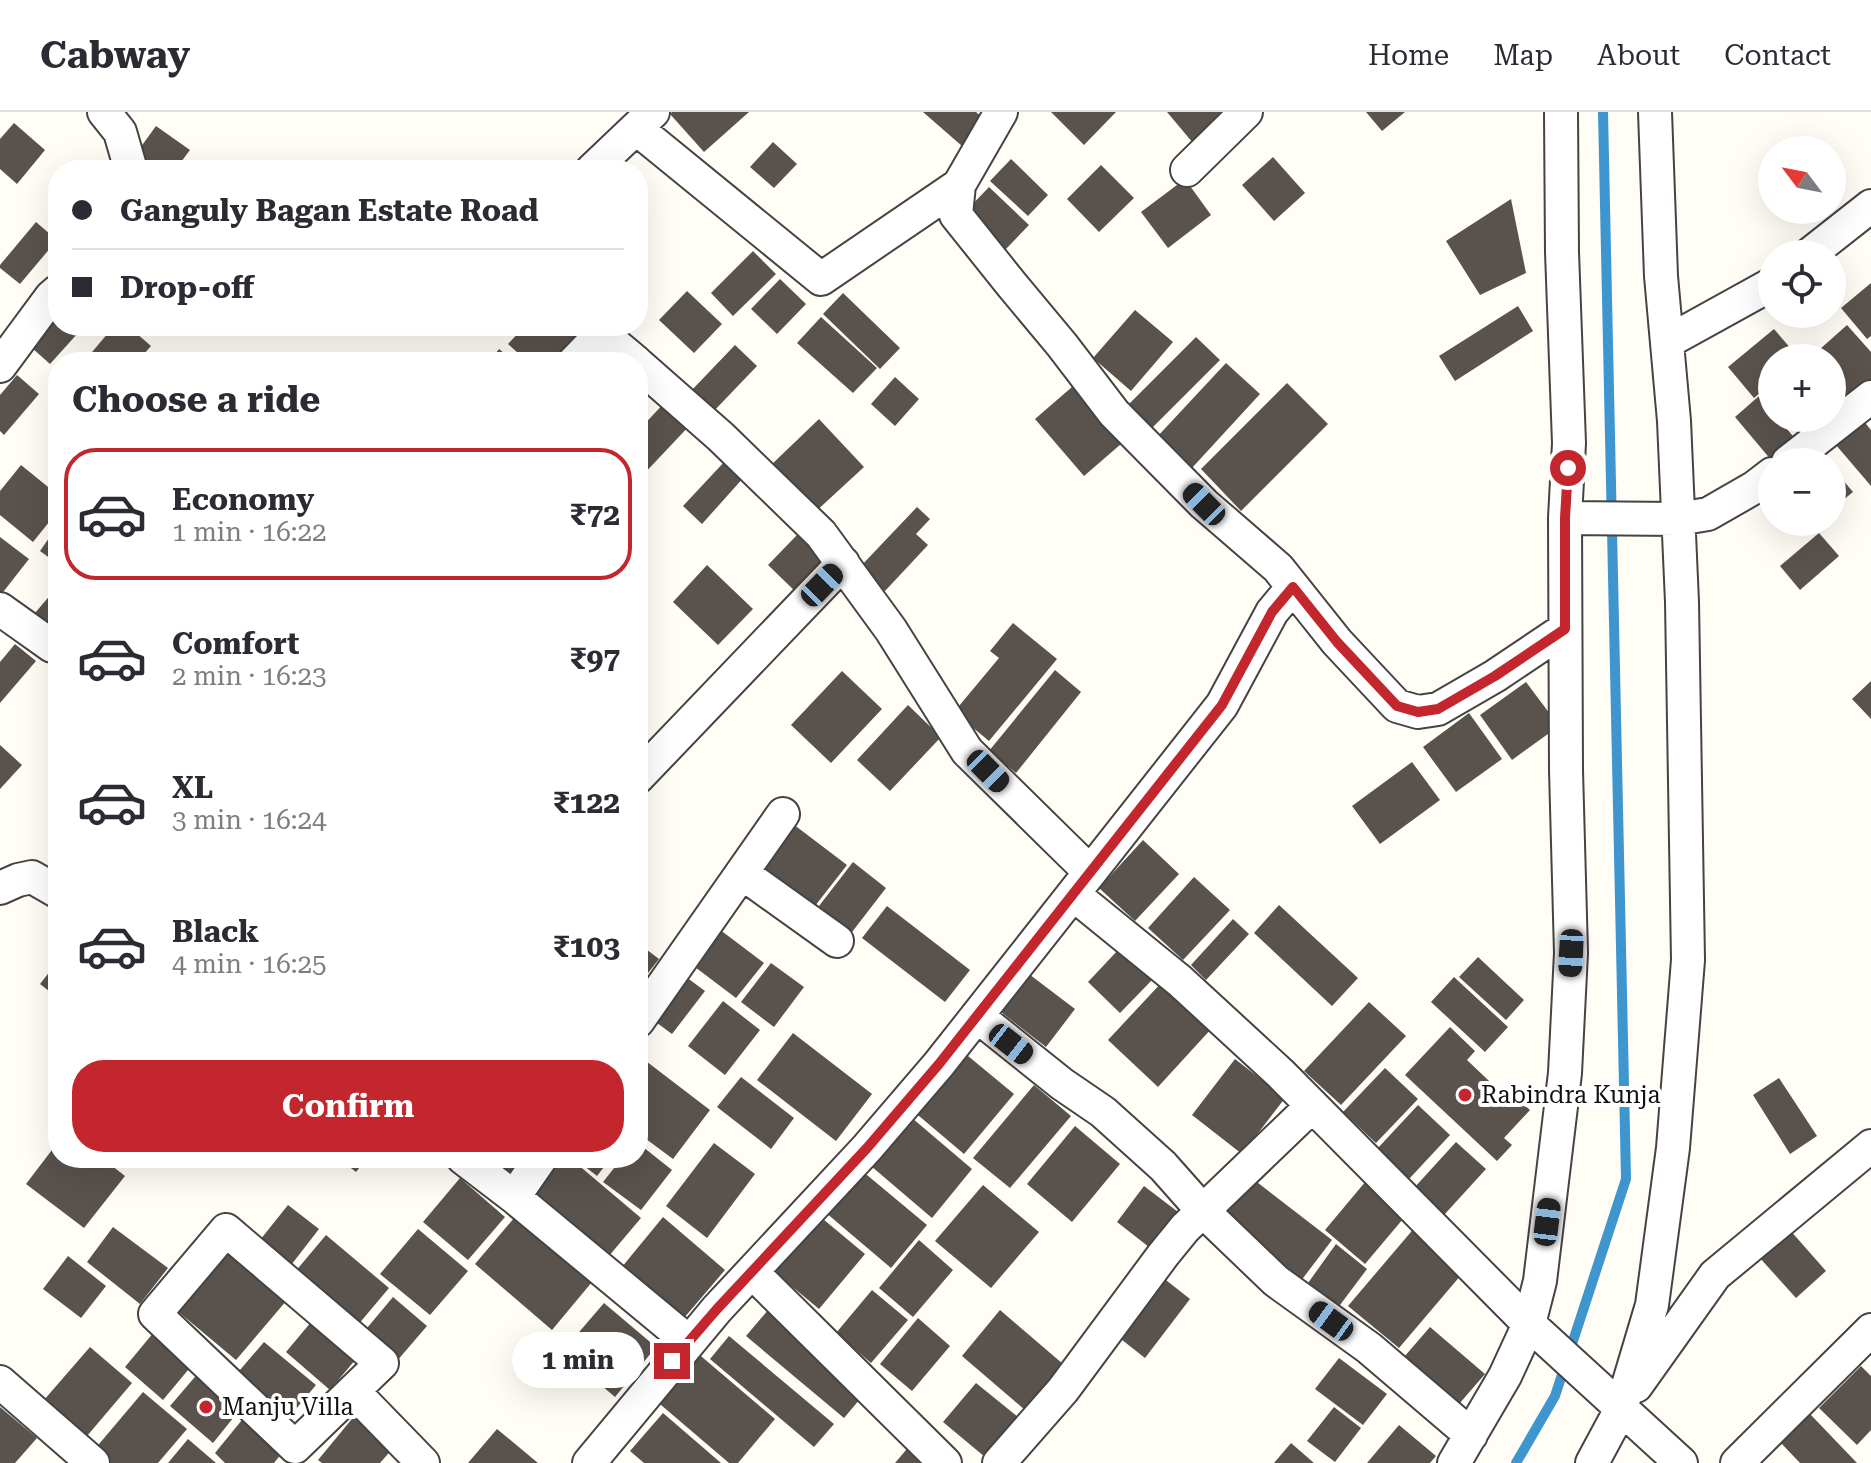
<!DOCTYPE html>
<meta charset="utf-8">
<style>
:root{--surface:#fff;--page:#f7f7f7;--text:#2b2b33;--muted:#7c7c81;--line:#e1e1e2;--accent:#c4262e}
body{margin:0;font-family:"Roboto Serif",serif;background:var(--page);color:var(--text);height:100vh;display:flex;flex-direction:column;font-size:30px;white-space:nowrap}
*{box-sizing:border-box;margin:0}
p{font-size:26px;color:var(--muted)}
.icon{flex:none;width:44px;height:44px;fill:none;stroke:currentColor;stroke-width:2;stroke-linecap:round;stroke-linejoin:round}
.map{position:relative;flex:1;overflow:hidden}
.details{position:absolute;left:48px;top:240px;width:600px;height:816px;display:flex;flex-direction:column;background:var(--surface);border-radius:32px;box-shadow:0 8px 32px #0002}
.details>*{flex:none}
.hud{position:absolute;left:48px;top:48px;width:600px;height:176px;border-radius:32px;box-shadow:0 8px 32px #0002;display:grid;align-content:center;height:176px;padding:0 24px;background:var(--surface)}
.needle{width:52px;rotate:302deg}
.fabs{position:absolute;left:1758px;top:24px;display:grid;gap:16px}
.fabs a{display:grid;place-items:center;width:88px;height:88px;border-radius:50%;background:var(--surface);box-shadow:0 8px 32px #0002;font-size:40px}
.end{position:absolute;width:36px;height:36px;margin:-18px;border:10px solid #c4262e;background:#fff;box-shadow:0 0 0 4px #fff}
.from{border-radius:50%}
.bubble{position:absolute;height:56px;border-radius:28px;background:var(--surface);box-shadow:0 8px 32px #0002;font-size:26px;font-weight:700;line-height:56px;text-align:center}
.car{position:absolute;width:24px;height:48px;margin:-24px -12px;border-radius:10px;box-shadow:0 0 6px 2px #0007;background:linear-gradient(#222 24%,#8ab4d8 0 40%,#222 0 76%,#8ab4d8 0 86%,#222 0)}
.hud b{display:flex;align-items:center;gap:28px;height:76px;font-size:30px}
.hud b+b{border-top:2px solid var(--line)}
.hud i{width:20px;height:20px;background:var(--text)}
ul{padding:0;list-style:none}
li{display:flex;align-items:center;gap:24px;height:132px;margin:0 16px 12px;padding:0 8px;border:4px solid transparent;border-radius:32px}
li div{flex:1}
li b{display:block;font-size:30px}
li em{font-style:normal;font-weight:700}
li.on{border-color:var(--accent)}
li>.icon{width:72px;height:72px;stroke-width:1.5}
h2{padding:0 24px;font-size:36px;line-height:96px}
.button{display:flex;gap:16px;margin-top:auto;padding:16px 24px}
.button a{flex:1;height:92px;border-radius:32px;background:var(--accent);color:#fff;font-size:32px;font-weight:700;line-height:92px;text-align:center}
header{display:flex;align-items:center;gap:48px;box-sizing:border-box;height:112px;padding:0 40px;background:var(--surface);border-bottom:2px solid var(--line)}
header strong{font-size:38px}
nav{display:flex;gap:44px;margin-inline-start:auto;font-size:28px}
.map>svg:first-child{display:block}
</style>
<header>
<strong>Cabway</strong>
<nav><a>Home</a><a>Map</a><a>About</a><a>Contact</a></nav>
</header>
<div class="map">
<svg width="1871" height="1351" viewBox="0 0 1871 1351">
<rect width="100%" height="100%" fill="#fffdf5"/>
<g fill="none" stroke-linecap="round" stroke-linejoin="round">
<path stroke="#3f96cf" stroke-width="10" d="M1516,1351l39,-67 71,-217 -23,-1067"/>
</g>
<path fill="#5a524d" d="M672,0h77l-45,40 -34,-38z
M923,0h53l16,14 -22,27z
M1051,0h65l-32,33z
M1167,0h64l-38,31z
M1366,0h39l-23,19z
M14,11l31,27 -28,34 -17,-15v-30z
M156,14l34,24 -15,20h-28l-15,-11z
M773,30l24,22 -23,24 -24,-21z
M1273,45l32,36 -31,28 -32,-36z
M1011,47l37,36 -20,21 -38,-35z
M1101,53l33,33 -35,34 -32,-33z
M1185,67l26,36 -43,33 -27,-36z
M989,75l40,38 -23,24 -40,-38z
M1511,87l15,74 -46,22 -34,-54z
M36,110l21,18 -37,44 -20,-16v-3z
M753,139l23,23 -43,42 -22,-23z
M780,167l26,25 -29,30 -26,-25z
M1871,171v53l-4,3 -26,-31z
M687,179l35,33 -28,29 -35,-33z
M843,181l57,55 -20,21 -57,-55z
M1518,194l15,25 -78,50 -16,-25z
M50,197l8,7v10h12l8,7 -28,31 -27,-24z
M1135,198l38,32 -42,49 -38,-33z
M821,205l56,51 -24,25 -56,-50z
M1847,213l24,27v39l-16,15 -23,-26v-22h-22z
M114,214h14l23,20 -14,16h-46l-4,-4z
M525,214h41l10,9 -24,27h-24l-20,-18z
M1774,217l25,29h-27v25l-18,15 -26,-31z
M1196,225l24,23 -71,71 -24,-23z
M735,233l22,21 -45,47 -22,-21z
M499,237l16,13h-26z
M1226,251l34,31 -69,75 -34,-32z
M17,263l22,19 -35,41 -4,-4v-36z
M895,265l24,22 -24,27 -24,-22z
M1287,271l41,41 -87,87 -40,-42z
M1072,275l49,57 -37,32 -49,-57z
M1832,282l12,14 -33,29 -16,-19h37z
M1759,284l13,15v7h6l18,22 -24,21 -37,-44z
M667,288l25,23 -52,55 -2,-2v-45z
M1858,302l13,16v56l-41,-48z
M819,307l45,48 -51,47 -44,-47z
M726,348l19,16 -43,48 -19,-18z
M21,353l37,30v16l-25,31 -33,-27v-24z
M1832,355l21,25 -21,17z
M917,395l13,12 -14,15 12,11 -43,46 -25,-24z
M58,413v39l-18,-13z
M1819,421l20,23 -39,34 -20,-24z
M797,423l31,31 -29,29 -31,-30z
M0,425l29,22 -29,37z
M707,453l46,44 -35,36 -45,-43z
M58,474v47l-23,-20z
M1013,511l44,36 -68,82 -35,-29 45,-54 -9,-7z
M15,532l21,17 -36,42v-41z
M1055,558l26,22 -65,81 -27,-22z
M842,559l40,38 -51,54 -40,-38z
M1871,569v38l-19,-20z
M1526,570l33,44 -47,34 -32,-45z
M908,593l33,32 -51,54 -33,-31z
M1469,601l33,46 -46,33 -33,-45z
M0,633l22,20 -22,24z
M1412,650l28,38 -60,44 -28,-38z
M793,712l54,41 -32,41 -54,-41z
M1143,728l36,34 -44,47 -36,-33z
M853,750l33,26 -34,44 -33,-26z
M1194,765l36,33 -47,50 -35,-32z
M1279,793l79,73 -26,28 -78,-73z
M887,794l83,64 -25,32 -83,-64z
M1233,807l16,15 -43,46 -15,-15z
M715,814l49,37 -28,35 -49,-37z
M638,831l21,16 -21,27z
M1119,837l33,31 -32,33 -32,-31z
M1478,845l46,43 -18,20 -47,-43z
M58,849v37l-18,-14z
M771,851l33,24 -30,40 -33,-25z
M1021,856l54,41 -29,38 -54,-42z
M682,862l23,17 -33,43 -23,-17z
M1454,865l54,50 -23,25 -54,-50z
M1163,869l49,47 -54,59 -50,-47z
M723,889l37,29 -35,45 -37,-29z
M1369,890l37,34 -65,69 -37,-34z
M1450,915l25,24 -8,9 40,38 4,-5 19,17 -26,28 8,7 -15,16 -92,-86z
M793,921l79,61 -36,47 -79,-61z
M962,939l52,43 -50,60 -52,-44z
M638,943l72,55 -37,49 -35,-26z
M1235,947l50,39 -43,56 -50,-39z
M1385,956l33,31 -42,44 -33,-31z
M741,965l53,41 -23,31 -54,-42z
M1779,966l38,58 -27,18 -37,-59z
M1034,973l37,31 -61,72 -37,-30z
M1418,993l32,30 -41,44 -32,-30z
M912,1006l60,51 -40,49 -61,-52z
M1075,1014l45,38 -48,58 -45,-38z
M58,1030v16h44l23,18 -41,52 -58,-44z
M1456,1030l30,27 -42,46 -30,-27z
M638,1031l34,27 -31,40 -38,-28 19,-24h16z
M714,1031l41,31 -48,64 -41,-32z
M338,1046h29l-11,14z
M483,1046h47l-20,23z
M559,1046h11l71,60 -38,45 -78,-66z
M574,1046h37l-14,18z
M861,1058l66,55 -36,43 -66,-56z
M1371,1063l37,38 -43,51 -40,-34z
M460,1066l45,39 -37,43 -45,-38z
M1253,1067l79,61 -35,46 -79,-61z
M983,1073l56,47 -48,56 -56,-47z
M1144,1074l38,29 -28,36 -37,-29z
M288,1093l31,24 -31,40 -32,-24z
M520,1099l77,65 -45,54 -77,-66z
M817,1102l48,40 -46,55 -48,-40z
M663,1105l62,53 -47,55 -61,-52z
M1416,1114l51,42 -68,80 -51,-42z
M113,1115l55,41 -28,36 -53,-42z
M418,1117l50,42 -38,44 -50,-41z
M1789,1117l37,42 -30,27 -37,-41z
M326,1123l63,53 -37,44 -63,-53z
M919,1128l34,30 -40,47 -34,-29z
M1336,1132l31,25 -33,44 -31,-23z
M226,1137l61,51 -51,60 -61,-51z
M68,1144l38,30 -25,32 -38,-29z
M1157,1161l33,26 -45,59 -33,-26z
M872,1178l36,30 -37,43 -35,-30z
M393,1185l34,29 -31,36 -34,-28z
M604,1191l52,44 -41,50 -53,-45z
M769,1197l97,83 -22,26 -98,-82z
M1000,1198l70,60 -38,46 -70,-60z
M317,1203l44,38 -31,37 -44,-38z
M918,1206l32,28 -38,45 -32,-27z
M1430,1215l55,47 -26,30 -55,-47z
M154,1220l39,32 -30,36 -38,-33z
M729,1224l105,88 -20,23 -104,-88z
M264,1230l52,43 -30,36 -52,-44z
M90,1235l42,36 -45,53 -43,-36z
M695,1239l80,68 -37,44h-9l-75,-64z
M1339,1246l48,36 -24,31 -48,-36z
M1861,1254l10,10v54l-14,15 -38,-37z
M200,1259l42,36 -29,36 -43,-37z
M976,1271l42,34 -33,40 -42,-35z
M143,1280l44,37 -29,34h-48l-16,-13z
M0,1295l37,31 -22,25h-15z
M1334,1295l27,21 -26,34 -28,-21z
M663,1301l58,50h-77l-14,-12z
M356,1302l39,32 -15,17h-58l-4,-3z
M1810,1302l47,49h-57l-20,-21z
M246,1303l40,33 -12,15h-49l-10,-10z
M1399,1313l37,31 -6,7h-63z
M497,1317l41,34h-70z
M188,1327l28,24h-48z
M912,1331l24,20h-41z
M1291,1331l23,20h-40z"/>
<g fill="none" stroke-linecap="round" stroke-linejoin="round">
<g stroke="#444" stroke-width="36">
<path id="minor" d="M104,0l16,20 11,38
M1001,0l-42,73 -3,30 56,70 50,60 52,68 90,91 74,64 59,74 60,64 21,6 20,-3 57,-33 70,-47
M637,17l184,150 138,-94
M592,58l61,-58
M1187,58l59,-58
M1810,142l61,-48
M593,214l43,36
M1667,230l105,-58
M574,250l28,-29
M638,252l83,73 100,97 70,96 76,121 123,121
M0,254l51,-69 7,-6
M1788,350l83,-65
M1565,406l113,1 30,-5 47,-27 17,-13
M0,497l52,37 6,-2
M638,665l205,-214
M742,761l95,68
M0,776l18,-8 14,-3 26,15
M1073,782l107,87 101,93 248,250 152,139
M977,904l85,68 41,28 60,54 39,44 74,71 93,67 102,87
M638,909l145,-207
M463,1046l51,39 175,145
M514,1085l27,-39
M226,1118l156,133 -87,84 -140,-133z
M752,1160l193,191
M0,1270l93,81
M1636,1274l79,-111 156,-129
M353,1279l70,72
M589,1351l128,-154 150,-161 72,-84 283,-359 50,-93 21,-25
M999,1351l64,-73 100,-135 22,-27 127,-122
M1454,1351l51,-87 24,-52 11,-43 25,-208 6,-120 -5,-183 -1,-252 4,-75 -7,-191 -1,-140
M1592,1351l29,-54 31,-104 21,-157 15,-188 -6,-358 -8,-181 -13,-145 -6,-164
M1737,1351l134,-133"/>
</g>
<use href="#minor" stroke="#fff" stroke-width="32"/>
</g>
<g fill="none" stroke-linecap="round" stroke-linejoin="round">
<path stroke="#c4262e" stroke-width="10" d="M672,1249l45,-52 150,-161 72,-84 283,-359 50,-93 21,-25 44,55 60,64 21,6 20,-3 57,-33 70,-47v-111l3,-50"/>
</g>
<g fill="#c4262e" stroke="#fff" stroke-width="3">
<circle cx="1465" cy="983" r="8"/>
<circle cx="206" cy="1295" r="8"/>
</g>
<g text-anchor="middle" stroke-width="8" stroke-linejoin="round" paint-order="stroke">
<g font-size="24" fill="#111" stroke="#fff" text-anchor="start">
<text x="1481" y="991">Rabindra Kunja</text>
<text x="222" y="1303">Manju Villa</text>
</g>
</g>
</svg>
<div class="fabs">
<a><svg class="needle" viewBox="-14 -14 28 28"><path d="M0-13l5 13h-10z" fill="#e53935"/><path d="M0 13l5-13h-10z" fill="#7c7c81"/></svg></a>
<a><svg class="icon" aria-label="locate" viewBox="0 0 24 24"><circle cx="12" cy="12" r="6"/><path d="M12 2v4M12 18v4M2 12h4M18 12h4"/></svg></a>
<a>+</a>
<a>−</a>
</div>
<i class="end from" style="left:1568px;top:356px"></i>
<i class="end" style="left:672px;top:1249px"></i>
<div class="bubble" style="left:512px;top:1220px;width:132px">1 min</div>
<i class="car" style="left:1204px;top:392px;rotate:315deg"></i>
<i class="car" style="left:822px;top:473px;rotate:44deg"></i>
<i class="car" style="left:988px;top:659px;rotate:135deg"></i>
<i class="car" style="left:1571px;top:841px;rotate:183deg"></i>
<i class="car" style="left:1011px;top:932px;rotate:128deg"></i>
<i class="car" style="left:1547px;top:1110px;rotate:7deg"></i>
<i class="car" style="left:1331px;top:1209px;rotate:306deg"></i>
<div class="hud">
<b><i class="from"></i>Ganguly Bagan Estate Road</b>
<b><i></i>Drop-off</b>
</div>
<section class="details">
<h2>Choose a ride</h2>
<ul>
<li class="on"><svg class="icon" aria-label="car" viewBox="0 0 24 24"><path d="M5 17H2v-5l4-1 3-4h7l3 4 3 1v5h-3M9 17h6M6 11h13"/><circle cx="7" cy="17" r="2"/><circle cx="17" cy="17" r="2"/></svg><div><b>Economy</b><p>1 min · 16:22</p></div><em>₹72</em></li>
<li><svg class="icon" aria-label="car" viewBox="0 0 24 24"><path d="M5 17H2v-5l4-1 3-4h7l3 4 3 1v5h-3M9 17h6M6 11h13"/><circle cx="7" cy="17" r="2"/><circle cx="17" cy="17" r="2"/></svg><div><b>Comfort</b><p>2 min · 16:23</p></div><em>₹97</em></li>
<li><svg class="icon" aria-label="car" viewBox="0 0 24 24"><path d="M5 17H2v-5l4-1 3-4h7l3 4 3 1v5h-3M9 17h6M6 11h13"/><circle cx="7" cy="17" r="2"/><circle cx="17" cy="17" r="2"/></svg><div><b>XL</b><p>3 min · 16:24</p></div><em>₹122</em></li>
<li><svg class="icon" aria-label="car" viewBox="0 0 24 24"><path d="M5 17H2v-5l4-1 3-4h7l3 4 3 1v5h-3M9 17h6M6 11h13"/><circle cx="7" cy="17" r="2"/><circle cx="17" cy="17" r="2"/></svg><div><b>Black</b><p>4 min · 16:25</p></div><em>₹103</em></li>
</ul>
<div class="button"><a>Confirm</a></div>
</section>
</div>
